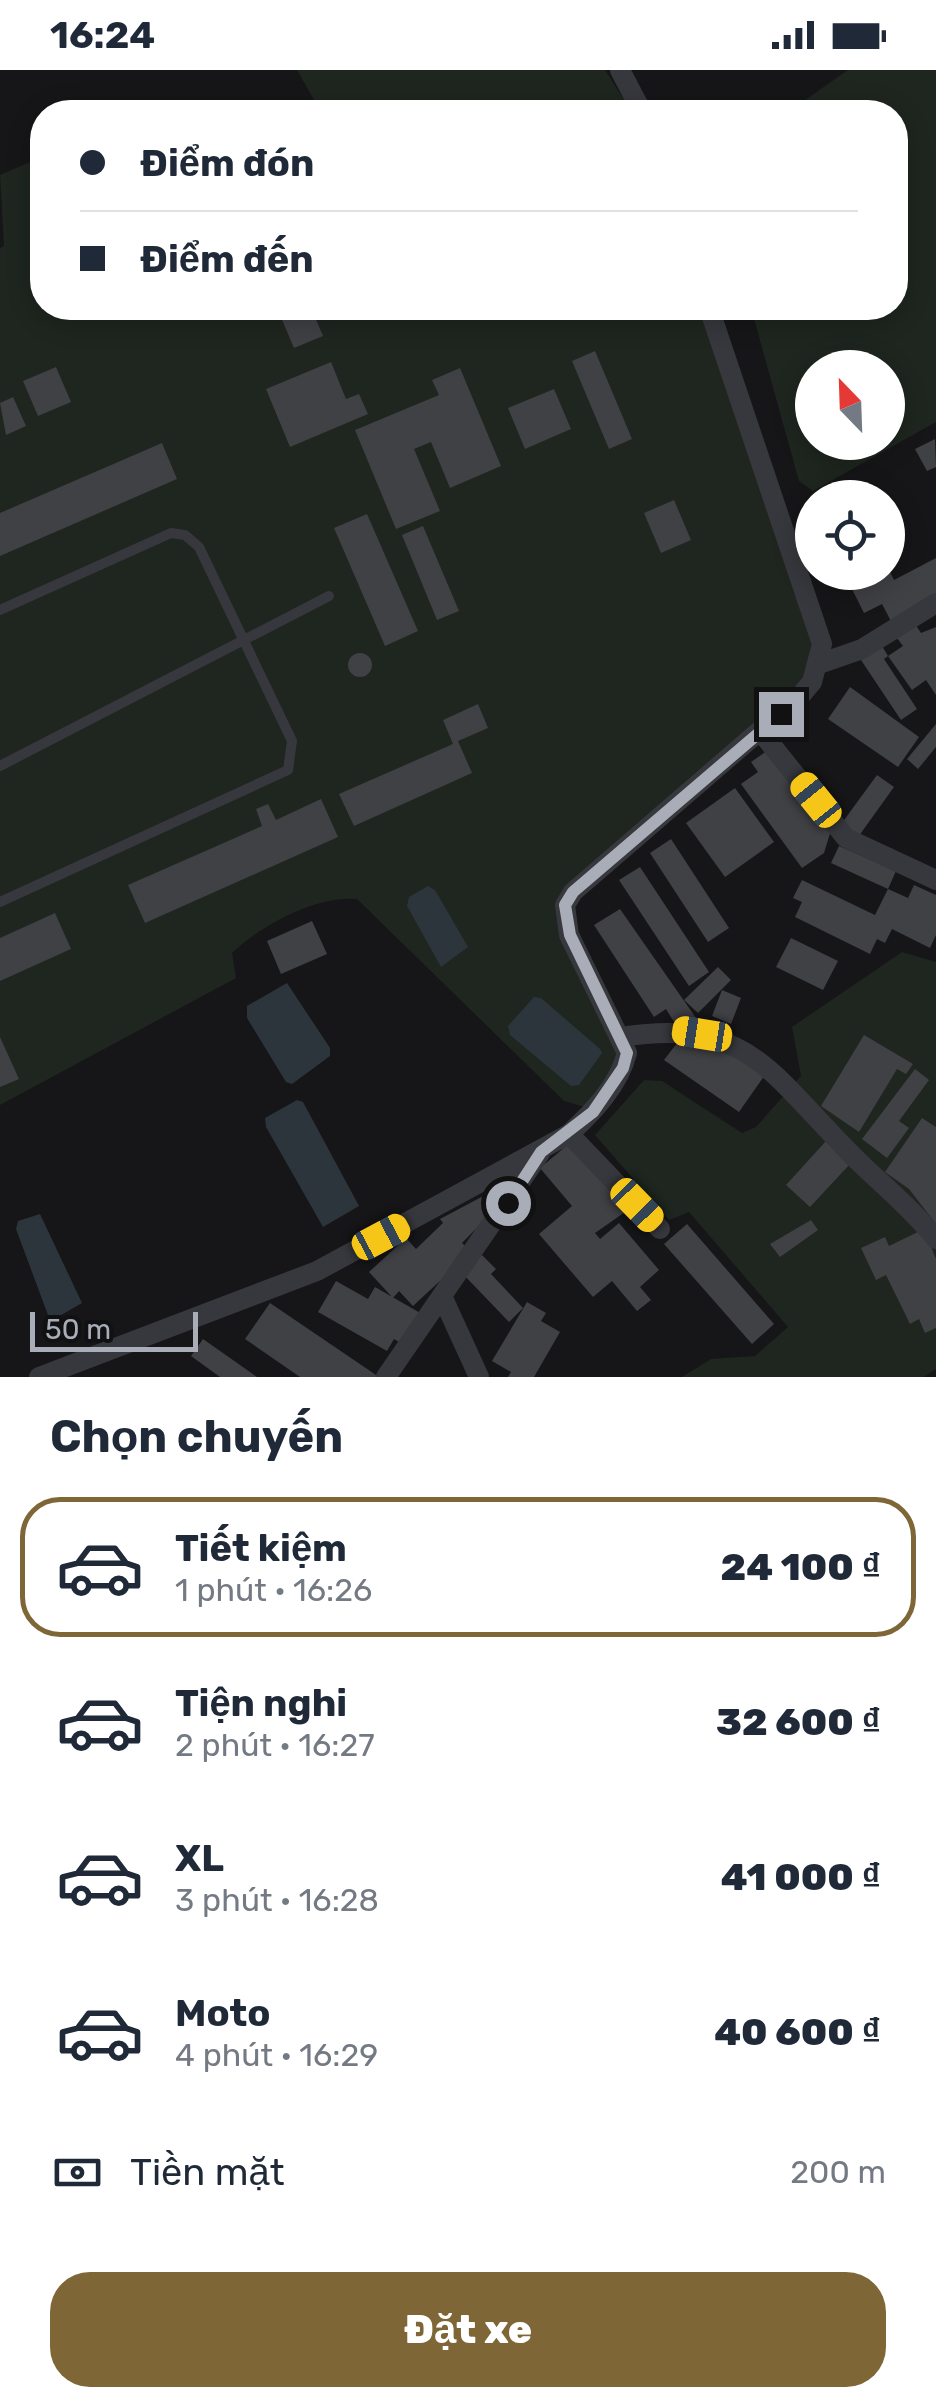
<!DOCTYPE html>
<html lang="vi">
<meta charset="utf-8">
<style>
:root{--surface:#fff;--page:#f6f6f7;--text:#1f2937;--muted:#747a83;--line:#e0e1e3;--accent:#7e6636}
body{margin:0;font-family:Rubik,sans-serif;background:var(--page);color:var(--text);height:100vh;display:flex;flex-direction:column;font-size:38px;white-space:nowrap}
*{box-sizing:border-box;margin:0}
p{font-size:32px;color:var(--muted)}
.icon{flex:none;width:55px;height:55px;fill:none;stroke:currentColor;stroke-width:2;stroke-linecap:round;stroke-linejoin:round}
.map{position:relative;height:1307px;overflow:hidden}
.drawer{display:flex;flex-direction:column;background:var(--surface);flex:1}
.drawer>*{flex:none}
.banner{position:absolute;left:30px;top:30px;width:878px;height:220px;border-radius:40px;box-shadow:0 5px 25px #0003;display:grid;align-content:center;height:220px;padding:0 50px;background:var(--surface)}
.needle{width:65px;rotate:337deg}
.fabs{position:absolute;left:795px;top:280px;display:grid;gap:20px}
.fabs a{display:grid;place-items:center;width:110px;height:110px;border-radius:50%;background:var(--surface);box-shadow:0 5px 25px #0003;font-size:50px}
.scale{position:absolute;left:30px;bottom:25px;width:168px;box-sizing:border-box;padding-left:10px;border:5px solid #a8adb8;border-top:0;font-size:28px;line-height:35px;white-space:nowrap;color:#a8adb8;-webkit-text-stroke:8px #111113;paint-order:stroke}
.end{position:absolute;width:45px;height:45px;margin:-22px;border:12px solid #a8adb8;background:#111;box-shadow:0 0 0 5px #111}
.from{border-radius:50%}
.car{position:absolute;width:30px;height:60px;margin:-30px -15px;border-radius:12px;box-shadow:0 0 8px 2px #0007;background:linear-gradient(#f5c518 24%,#345 0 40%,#f5c518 0 76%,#345 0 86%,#f5c518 0)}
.banner b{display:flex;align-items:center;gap:35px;height:95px;font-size:38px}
.banner b+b{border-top:2px solid var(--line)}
.banner i{width:25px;height:25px;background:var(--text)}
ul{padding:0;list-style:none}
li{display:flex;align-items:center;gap:30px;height:140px;margin:0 20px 15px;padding:0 30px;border:5px solid transparent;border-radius:40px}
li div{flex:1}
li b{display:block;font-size:38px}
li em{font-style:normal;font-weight:800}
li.current{border-color:var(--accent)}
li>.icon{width:90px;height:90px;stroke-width:1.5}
h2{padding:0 50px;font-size:45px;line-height:120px}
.pay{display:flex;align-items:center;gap:25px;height:110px;padding:0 50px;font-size:38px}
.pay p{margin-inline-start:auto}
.action{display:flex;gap:20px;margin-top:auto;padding:20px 50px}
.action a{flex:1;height:115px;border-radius:40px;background:var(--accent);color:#fff;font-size:40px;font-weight:800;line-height:115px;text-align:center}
.status{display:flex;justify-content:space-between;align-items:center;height:70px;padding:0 50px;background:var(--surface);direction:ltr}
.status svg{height:28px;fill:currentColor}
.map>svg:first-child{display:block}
</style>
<div class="status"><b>16:24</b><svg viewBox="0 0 49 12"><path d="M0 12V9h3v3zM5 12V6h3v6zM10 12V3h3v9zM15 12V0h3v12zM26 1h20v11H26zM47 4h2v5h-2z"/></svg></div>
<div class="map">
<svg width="936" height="1307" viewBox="0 0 936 1307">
<rect width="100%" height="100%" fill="#161618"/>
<path fill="#1e261f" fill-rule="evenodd" d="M297,0h308l27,42h-311z
M848,0h88v352l-123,69 -14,-10 -48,-173h144v-196h-107zM812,298h76v74h-76z
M42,87v151h660l110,327 -2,35 -13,18 -233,202 54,159 -5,21 -28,37 -21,-6 -207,-202c-40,-4 -96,26 -125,54l4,25 -236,127v-857l4,-2 -4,-71z
M902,882l34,10v407l-12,8h-242l29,-18 44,-3 33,-29 -99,-115 -20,8 -74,-85 49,-55 18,1 80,52 14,-6 45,-51 -9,-49z"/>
<path fill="#2c353c" d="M428,816l7,4 33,57 -27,20 -34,-61 2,-9z
M287,913l43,65v8l-38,28 -6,-2 -39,-64v-12z
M534,927l7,1 59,51 2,4 -23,32 -8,1 -61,-51 -2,-9z
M297,1030l6,2 56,104 -36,21 -57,-100 -1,-9z
M40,1144l42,89 -26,15 -8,-3 -32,-86 2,-8z"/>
<path fill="#404145" d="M277,238h34l12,28 -29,12z
M595,281l37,88 -23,10 -37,-88z
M331,292l15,37 13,-5 9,20 -78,33 -24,-58z
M56,297l15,35 -33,14 -15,-35z
M460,298l41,98 -51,22 -19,-46 -17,7 26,62 -44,18 -41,-99 84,-35 -7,-15z
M554,319l17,40 -46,20 -17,-41z
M13,327l13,29 -20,9 -6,-32z
M935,369l1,28 -9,4 -12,-22z
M162,373l15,36 -177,77v-43z
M674,430l17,40 -30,13 -17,-40z
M367,444l51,117 -33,15 -51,-118z
M423,456l36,85 -22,9 -35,-85z
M936,488v39l-43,28 -11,-21 -18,9 -12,-24 17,-10 -3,-7h24l4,8z
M913,551l8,12 15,-6v68l-10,-15 -14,10 -24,-34 15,-10 -9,-12z
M882,576l6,10 -4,3 33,50 -16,11 -40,-60z
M348 595a12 12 0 1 1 24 0a12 12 0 1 1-24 0Z
M850,617l69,50 -21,30 -70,-48z
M478,634l10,24 -30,13 14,32 -118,53 -15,-32 114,-50 -10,-24z
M936,654v23l-18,22 -11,-10z
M771,678l60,82 -7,23 -22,15 -61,-84 17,-12 -7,-10z
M877,705l17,12 -38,53 -17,-13z
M735,718l39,54 -49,35 -39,-54z
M321,729l17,38 -193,86 -17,-38 134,-59 -6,-17 12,-5 8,16z
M671,769l58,89 -21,14 -58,-89z
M839,776l57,25 -8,18 -57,-26z
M640,797l69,105 -20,14 -70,-106z
M802,810l73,35 13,-26 20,9 6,-13 22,10v40l-6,13 -38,-19 -7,14 -8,-4 -7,15 -75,-37 7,-15 -9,-4z
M620,839l76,109 -17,12 -13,-21 -12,8 -60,-92z
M55,843l16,36 -71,32v-43z
M312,851l15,33 -46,20 -14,-33z
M791,868l47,23 -15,29 -47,-23z
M718,897l13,13 -33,33 -14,-13z
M722,920l19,8 -10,26 -19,-8z
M684,964l83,38 -28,40 -75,-52z
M864,965l49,29 -7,10 -9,-5 -38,63 -38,-26z
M0,967l19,42 -19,8z
M915,999l14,11 -30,41 10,7 -22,30 -25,-19z
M922,1048l14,9v97l-27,-35 -24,-17z
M826,1071l25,22 -41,44 -24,-22z
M571,1072l57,68 -33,23 5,6 19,-16 40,47 -19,17 11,13 -14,11 -25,-30 -19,16 -54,-63 33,-28 -32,-38z
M506,1114l6,8 -50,51 9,9 -58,54 -14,-15 -6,7 -24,-26 37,-34 10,11 27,-26 -3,-4z
M811,1150l7,10 -38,27 -10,-13z
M687,1154l87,100 -22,20 -88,-100z
M924,1159l12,30v69l-11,5 -6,-14 -9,5 -24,-49 -10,5 -15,-32 24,-11 4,9z
M482,1185l14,14 -5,5 32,34 -14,14 -47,-49z
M336,1211l32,18 7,-12 47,27 -18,31 -10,-6 -7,12 -69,-39z
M527,1232l19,11 -5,8 19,11 -26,45h-26l3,-5 -19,-11z
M270,1233l109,74h-79l-55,-38z
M203,1269l54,38h-37l-29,-21z"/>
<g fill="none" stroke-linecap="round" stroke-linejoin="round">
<path stroke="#37383d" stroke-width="10" d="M0,540l171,-77 14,2 14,12 93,194 -4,29 -288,132
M0,696l329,-170"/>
<path stroke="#37383d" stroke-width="20" d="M620,0l22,42
M819,594l43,-15 74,-46
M761,662l85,106 90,42
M621,967c126,-19 147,33 227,114 28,29 63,56 88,88
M569,1064l91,95
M442,1226l37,81
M39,1307l278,-106 252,-137c24,-22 50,-49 58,-81l-58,-118 -4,-30 8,-13 228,-197 11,-13 10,-38 -113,-336
M386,1307l154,-224"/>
</g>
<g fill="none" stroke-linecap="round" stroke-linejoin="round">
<path stroke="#a8adb8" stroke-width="12" d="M508,1133l33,-51 52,-40 30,-44 4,-15 -57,-118 -5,-30 8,-13 208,-178"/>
</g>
</svg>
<div class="fabs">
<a><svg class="needle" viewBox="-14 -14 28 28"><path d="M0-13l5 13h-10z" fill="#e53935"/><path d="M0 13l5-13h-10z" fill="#747a83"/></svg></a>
<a><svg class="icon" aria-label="locate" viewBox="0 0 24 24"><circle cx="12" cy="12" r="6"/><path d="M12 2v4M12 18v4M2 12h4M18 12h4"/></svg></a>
</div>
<div class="scale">50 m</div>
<i class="end from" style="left:508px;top:1133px"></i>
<i class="end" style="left:781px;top:644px"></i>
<i class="car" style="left:816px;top:730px;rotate:321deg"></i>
<i class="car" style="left:702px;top:964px;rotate:279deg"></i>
<i class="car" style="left:637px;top:1135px;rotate:136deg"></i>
<i class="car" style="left:381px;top:1167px;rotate:62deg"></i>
<div class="banner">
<b><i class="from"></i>Điểm đón</b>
<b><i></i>Điểm đến</b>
</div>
</div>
<section class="drawer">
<h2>Chọn chuyến</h2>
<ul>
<li class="current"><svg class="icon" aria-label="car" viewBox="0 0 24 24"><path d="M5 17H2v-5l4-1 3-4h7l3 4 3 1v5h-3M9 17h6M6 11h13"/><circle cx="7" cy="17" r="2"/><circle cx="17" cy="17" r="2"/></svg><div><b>Tiết kiệm</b><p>1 phút · 16:26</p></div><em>24 100 ₫</em></li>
<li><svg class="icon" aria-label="car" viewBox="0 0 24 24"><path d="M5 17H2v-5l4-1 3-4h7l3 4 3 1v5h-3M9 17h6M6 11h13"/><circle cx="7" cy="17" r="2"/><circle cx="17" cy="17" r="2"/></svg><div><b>Tiện nghi</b><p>2 phút · 16:27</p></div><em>32 600 ₫</em></li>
<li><svg class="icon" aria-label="car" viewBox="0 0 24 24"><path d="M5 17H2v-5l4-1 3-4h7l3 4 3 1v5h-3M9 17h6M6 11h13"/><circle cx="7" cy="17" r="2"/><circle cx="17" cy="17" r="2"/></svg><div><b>XL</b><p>3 phút · 16:28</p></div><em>41 000 ₫</em></li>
<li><svg class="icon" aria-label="car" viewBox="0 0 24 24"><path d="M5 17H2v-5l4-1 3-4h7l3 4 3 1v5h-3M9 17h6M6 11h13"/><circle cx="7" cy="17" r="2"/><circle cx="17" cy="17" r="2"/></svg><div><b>Moto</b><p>4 phút · 16:29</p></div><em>40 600 ₫</em></li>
</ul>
<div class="pay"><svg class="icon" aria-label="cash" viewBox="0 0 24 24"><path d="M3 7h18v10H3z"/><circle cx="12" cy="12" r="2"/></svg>Tiền mặt<p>200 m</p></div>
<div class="action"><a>Đặt xe</a></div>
</section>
